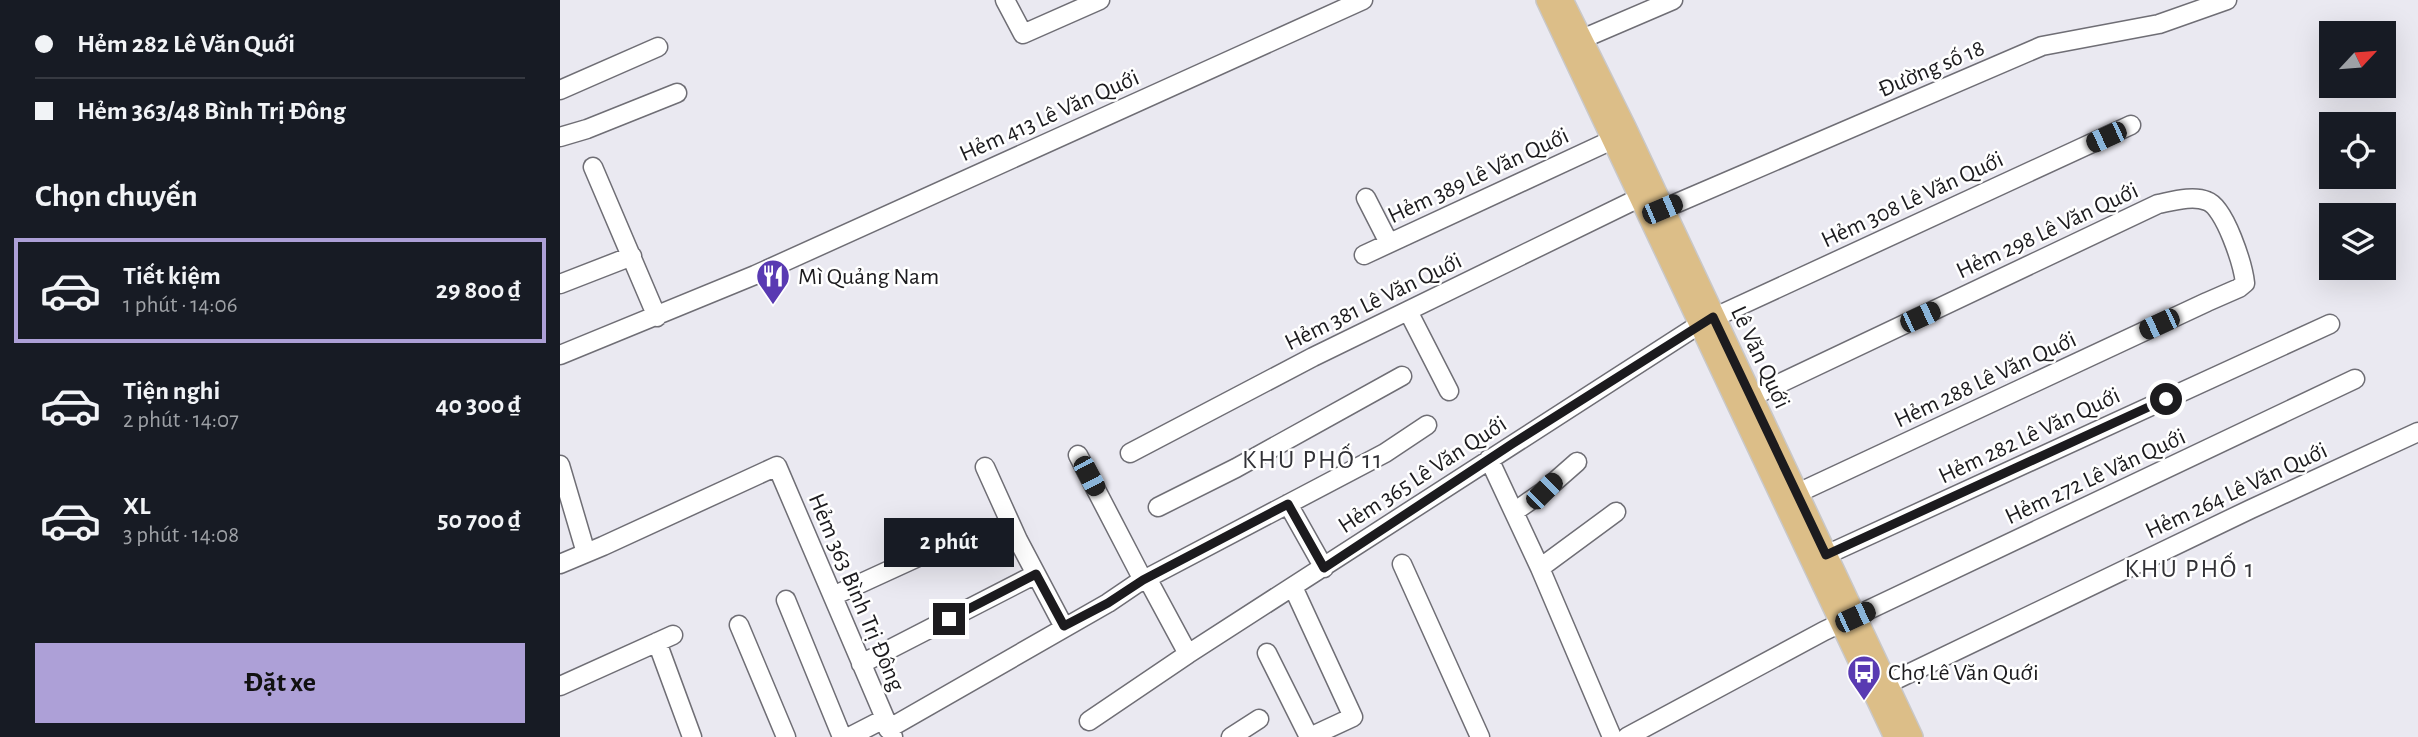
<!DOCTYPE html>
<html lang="vi">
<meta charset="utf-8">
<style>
:root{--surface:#171b24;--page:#242831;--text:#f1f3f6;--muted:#9ea1a6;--line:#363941;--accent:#ada0d7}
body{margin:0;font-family:"Alegreya Sans",sans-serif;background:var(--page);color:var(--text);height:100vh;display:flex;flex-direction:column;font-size:26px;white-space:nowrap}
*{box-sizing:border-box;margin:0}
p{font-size:23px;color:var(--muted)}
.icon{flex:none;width:38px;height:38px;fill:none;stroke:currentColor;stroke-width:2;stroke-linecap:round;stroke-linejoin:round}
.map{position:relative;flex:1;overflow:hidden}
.details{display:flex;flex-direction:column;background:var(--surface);width:560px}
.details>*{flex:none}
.hud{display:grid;align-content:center;height:154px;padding:0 35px;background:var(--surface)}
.needle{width:46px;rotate:64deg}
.buttons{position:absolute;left:1759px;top:21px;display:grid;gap:14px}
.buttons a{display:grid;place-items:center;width:77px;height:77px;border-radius:0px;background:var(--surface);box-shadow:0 7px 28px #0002;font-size:35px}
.end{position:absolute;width:32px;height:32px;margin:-16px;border:9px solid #1c1b1e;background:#fff;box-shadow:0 0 0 4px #fff}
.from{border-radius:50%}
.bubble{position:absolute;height:49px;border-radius:0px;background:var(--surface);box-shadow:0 7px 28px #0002;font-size:23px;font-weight:700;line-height:49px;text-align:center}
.car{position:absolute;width:21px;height:42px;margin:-21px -10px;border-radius:9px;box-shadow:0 0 5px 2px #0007;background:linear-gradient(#222 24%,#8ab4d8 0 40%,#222 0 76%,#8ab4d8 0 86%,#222 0)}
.hud b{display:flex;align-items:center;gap:24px;height:66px;font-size:26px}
.hud b+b{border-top:2px solid var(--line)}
.hud i{width:18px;height:18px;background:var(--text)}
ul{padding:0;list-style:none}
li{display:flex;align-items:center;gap:21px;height:105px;margin:0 14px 10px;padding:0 21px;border:4px solid transparent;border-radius:0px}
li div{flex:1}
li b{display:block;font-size:26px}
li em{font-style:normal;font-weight:700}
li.on{border-color:var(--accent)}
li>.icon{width:63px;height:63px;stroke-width:1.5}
h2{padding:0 35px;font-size:32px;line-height:84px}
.action{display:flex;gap:14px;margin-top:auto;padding:14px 35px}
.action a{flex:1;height:80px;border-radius:0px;background:var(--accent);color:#111;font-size:28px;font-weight:700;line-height:80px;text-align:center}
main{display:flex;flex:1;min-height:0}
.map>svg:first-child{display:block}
</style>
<main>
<section class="details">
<div class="hud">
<b><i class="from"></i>Hẻm 282 Lê Văn Quới</b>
<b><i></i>Hẻm 363/48 Bình Trị Đông</b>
</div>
<h2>Chọn chuyến</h2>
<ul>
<li class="on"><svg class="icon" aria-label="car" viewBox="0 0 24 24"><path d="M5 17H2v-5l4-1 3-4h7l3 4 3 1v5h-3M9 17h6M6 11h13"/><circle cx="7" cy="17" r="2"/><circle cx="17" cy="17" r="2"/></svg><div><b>Tiết kiệm</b><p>1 phút · 14:06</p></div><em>29 800 ₫</em></li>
<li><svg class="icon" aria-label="car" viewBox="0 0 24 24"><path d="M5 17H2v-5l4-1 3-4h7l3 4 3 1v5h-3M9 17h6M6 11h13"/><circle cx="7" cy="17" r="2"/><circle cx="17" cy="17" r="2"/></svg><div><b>Tiện nghi</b><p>2 phút · 14:07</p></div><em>40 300 ₫</em></li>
<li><svg class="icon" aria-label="car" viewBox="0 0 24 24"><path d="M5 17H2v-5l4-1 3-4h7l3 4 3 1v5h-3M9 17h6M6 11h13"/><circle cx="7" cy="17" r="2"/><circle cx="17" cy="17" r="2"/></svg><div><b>XL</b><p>3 phút · 14:08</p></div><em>50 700 ₫</em></li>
</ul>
<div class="action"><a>Đặt xe</a></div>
</section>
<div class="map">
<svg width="1858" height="737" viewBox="0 0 1858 737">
<rect width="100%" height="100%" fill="#eae9f1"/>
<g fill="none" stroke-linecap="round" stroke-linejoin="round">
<g stroke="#6f6e75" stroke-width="21">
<path id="minor" d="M445,0l18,34 77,-34
M1022,39l91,-39
M0,90l98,-43
M0,137l27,-8 90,-36
M33,167l64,150
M806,198l23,45
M1103,209l379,-163 117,-22 68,-24
M804,255l248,-115
M0,284l72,-28
M848,311l41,80
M0,355l195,-80 608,-275
M1191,397l407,-193c15,-3 35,-9 49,-3 18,6 36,64 38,82l-6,5 -32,14 -422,197
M570,453l183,-96 326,-159
M518,455l65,125
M929,459l51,109 72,169
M0,465l26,88
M425,467l33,73 46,87
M728,504l36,64
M598,507l78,-39 166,-92
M954,512l30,-21 33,-29
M1266,555l504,-231
M0,564l43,-18 174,-80 116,271
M842,564l78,173
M980,568l76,-56
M587,578l41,76
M733,587l60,130 -43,20
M273,596l120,-55
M226,600l56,137
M179,625l47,112
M97,642l35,95
M707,653l42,84
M301,664l175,-90
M1327,684l364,-175 167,-77
M0,686l113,-51
M529,721l99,-67 512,-330 431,-199
M328,729l220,-126 28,-19 249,-131 42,-28
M289,737l35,-18
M671,737l28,-18
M1067,737l197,-106 531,-252"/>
</g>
<g stroke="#c9c8c9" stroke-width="24">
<path id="major" d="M987,0l348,737
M1002,0l63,127 287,610"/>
</g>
<use href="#minor" stroke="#fff" stroke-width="18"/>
<use href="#major" stroke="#dcbe88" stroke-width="21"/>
</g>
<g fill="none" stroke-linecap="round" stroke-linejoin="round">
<path stroke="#1c1b1e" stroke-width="9" d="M389,619l87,-45 28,52 44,-23 35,-23 145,-76 36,64 188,-124 201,-127 113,238 340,-156"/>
</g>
<defs>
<g id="restaurant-pin" transform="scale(1.75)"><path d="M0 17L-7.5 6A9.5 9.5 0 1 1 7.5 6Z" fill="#593ab2" stroke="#fff"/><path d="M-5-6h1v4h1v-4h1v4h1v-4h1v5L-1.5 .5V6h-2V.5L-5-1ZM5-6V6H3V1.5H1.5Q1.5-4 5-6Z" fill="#fff"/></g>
<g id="bus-pin" transform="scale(1.75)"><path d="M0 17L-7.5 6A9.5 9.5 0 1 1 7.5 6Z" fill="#593ab2" stroke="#fff"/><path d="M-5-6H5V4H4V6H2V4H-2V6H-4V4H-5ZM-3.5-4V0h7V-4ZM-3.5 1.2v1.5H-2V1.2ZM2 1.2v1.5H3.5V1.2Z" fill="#fff"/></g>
</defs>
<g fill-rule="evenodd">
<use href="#restaurant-pin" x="213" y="276"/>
<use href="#bus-pin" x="1304" y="672"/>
</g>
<g text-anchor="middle" stroke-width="5" stroke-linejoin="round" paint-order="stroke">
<g font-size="24" fill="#1c1b1e" stroke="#fff">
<text transform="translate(1371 68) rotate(-23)" y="8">Đường số 18</text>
<text transform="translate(489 115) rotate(-24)" y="8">Hẻm 413 Lê Văn Quới</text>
<text transform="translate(918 175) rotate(-25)" y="8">Hẻm 389 Lê Văn Quới</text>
<text transform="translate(1352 199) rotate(-25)" y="8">Hẻm 308 Lê Văn Quới</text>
<text transform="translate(1487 230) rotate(-25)" y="8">Hẻm 298 Lê Văn Quới</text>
<text transform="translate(813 301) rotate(-26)" y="8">Hẻm 381 Lê Văn Quới</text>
<text transform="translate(1201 357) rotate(65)" y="8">Lê Văn Quới</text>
<text transform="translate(1425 379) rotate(-25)" y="8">Hẻm 288 Lê Văn Quới</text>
<text transform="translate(1469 435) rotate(-25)" y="8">Hẻm 282 Lê Văn Quới</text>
<text transform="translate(862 474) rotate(-33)" y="8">Hẻm 365 Lê Văn Quới</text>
<text transform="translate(1535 476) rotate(-25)" y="8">Hẻm 272 Lê Văn Quới</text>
<text transform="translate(1676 490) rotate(-25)" y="8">Hẻm 264 Lê Văn Quới</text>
<text transform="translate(297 592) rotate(67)" y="8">Hẻm 363 Bình Trị Đông</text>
</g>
<g font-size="24" fill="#1c1b1e" stroke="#fff" text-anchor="start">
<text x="238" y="284">Mì Quảng Nam</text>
<text x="1328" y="680">Chợ Lê Văn Quới</text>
</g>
<g font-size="26" letter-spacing="2" fill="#323237" stroke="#fff">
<text x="753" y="468">KHU PHỐ 11</text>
<text x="1630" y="577">KHU PHỐ 1</text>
</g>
</g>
</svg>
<div class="buttons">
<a><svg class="needle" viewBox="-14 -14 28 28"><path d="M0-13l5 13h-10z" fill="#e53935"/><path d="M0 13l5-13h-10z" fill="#9ea1a6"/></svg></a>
<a><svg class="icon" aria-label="locate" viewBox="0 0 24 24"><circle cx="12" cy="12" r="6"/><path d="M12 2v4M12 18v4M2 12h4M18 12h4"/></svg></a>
<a><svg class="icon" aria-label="layers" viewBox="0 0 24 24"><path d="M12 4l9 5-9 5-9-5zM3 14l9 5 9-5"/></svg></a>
</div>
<i class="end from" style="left:1606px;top:399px"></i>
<i class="end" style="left:389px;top:619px"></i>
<div class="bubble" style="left:324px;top:518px;width:130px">2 phút</div>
<i class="car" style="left:1546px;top:137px;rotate:245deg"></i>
<i class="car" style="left:1102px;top:209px;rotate:67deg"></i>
<i class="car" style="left:1360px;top:317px;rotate:65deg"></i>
<i class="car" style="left:1599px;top:324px;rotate:245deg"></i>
<i class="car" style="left:529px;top:476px;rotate:152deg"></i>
<i class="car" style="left:984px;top:491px;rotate:45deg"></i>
<i class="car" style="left:1295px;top:617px;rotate:65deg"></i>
</div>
</main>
